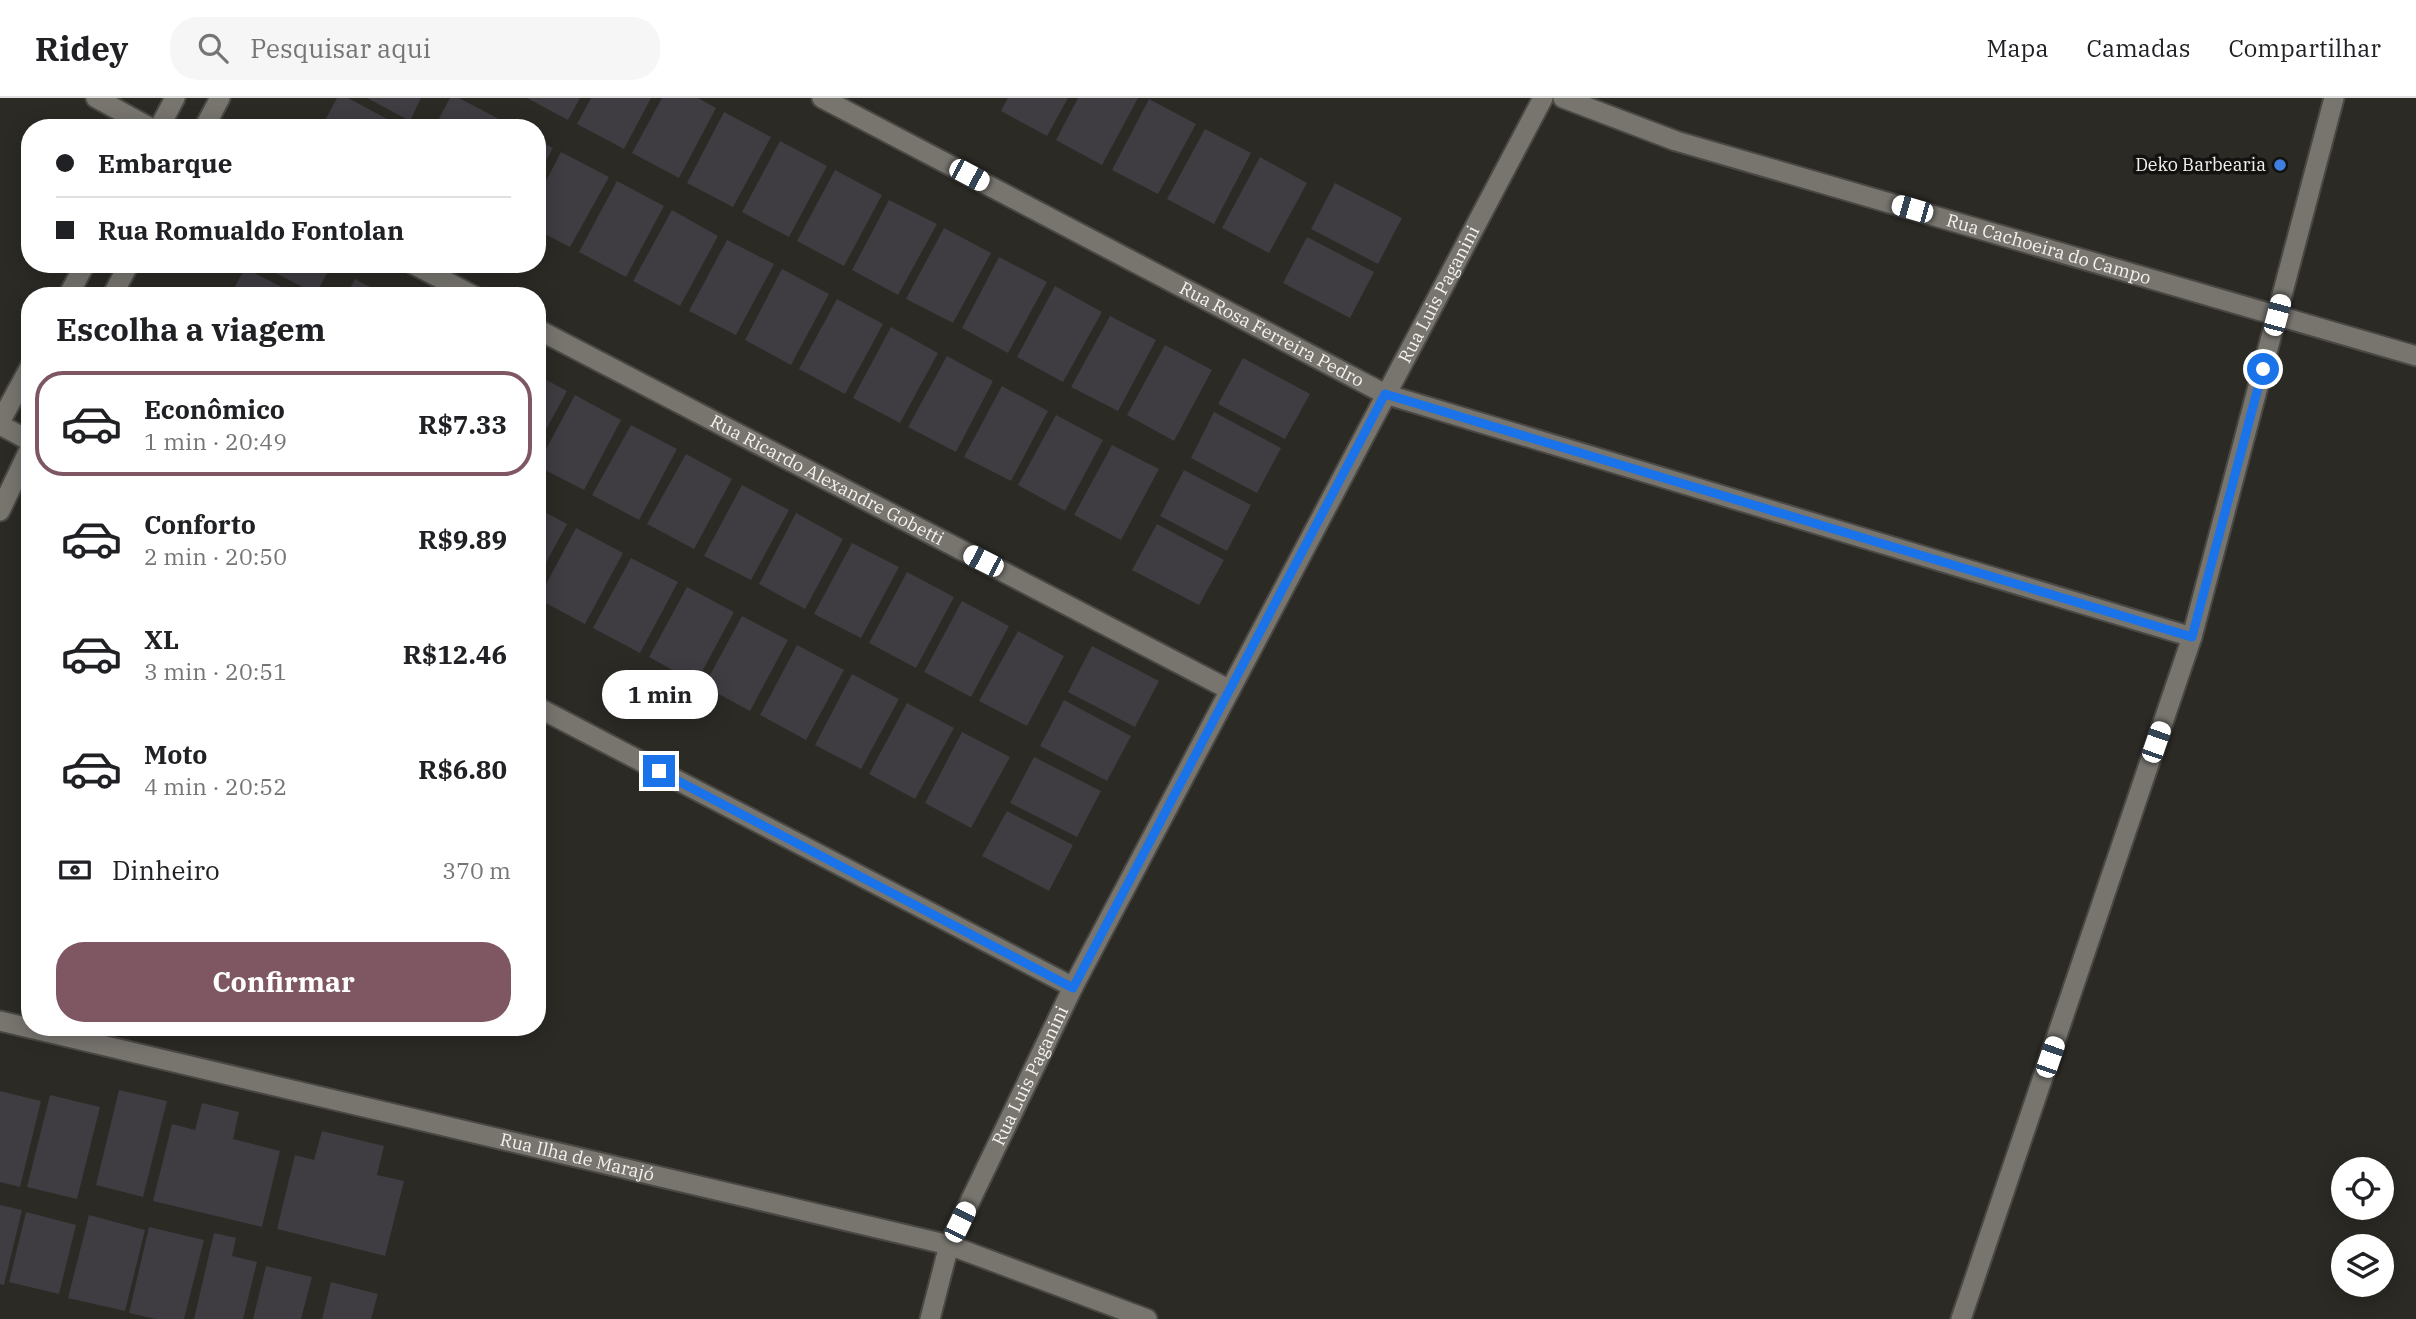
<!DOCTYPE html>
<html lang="pt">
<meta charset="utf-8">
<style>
:root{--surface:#fff;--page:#f6f6f6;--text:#202124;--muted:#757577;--line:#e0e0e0;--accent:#7e5762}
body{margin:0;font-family:"IBM Plex Serif",serif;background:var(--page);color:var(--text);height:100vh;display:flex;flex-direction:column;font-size:26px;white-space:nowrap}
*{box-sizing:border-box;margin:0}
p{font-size:23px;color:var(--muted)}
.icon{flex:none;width:38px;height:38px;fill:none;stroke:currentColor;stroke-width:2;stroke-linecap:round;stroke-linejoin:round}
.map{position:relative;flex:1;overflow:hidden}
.details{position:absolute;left:21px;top:189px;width:525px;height:749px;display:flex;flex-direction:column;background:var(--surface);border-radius:28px;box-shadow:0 4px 18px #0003}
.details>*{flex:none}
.banner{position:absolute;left:21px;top:21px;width:525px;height:154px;border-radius:28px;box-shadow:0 4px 18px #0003;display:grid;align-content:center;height:154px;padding:0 35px;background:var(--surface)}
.fabs{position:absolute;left:2331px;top:1059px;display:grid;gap:14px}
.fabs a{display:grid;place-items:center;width:63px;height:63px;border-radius:50%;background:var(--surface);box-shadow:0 4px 18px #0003;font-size:35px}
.end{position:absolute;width:32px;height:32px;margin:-16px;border:9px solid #1a73e8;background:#fff;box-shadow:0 0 0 4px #fff}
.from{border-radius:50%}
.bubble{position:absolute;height:49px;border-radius:24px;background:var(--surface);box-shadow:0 4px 18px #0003;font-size:23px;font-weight:800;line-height:49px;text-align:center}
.car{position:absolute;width:21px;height:42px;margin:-21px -10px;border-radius:9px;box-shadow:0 0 5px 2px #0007;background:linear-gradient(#fff 24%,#345 0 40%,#fff 0 76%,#345 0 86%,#fff 0)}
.banner b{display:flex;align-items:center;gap:24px;height:66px;font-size:26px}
.banner b+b{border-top:2px solid var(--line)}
.banner i{width:18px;height:18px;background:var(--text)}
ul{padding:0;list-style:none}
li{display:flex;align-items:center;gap:21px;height:105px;margin:0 14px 10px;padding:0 21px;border:4px solid transparent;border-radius:28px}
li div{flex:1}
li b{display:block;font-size:26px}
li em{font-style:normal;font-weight:800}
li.active{border-color:var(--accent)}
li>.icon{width:63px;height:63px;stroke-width:1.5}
h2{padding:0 35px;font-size:32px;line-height:84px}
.pay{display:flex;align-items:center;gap:18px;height:77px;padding:0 35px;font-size:26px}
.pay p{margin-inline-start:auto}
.cta{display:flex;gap:14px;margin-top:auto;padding:14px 35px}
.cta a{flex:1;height:80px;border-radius:28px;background:var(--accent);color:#fff;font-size:28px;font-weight:800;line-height:80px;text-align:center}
header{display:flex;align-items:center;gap:42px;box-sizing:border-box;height:98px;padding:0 35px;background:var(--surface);border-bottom:2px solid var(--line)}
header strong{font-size:33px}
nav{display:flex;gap:38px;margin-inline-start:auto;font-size:24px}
.search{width:490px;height:63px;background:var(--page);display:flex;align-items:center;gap:18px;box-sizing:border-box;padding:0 24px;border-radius:28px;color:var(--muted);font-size:26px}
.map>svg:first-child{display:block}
</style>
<header>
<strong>Ridey</strong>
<div class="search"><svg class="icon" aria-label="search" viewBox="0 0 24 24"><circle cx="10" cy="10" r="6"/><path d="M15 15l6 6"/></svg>Pesquisar aqui</div>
<nav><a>Mapa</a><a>Camadas</a><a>Compartilhar</a></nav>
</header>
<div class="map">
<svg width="2416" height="1221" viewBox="0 0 2416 1221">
<rect width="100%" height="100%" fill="#2c2a25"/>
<path fill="#3f3c42" d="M337,0h11l56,30h-83z
M367,0h54l-11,23z
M450,0h9l40,21 -5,9h-60z
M527,0h53l-12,22z
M591,0h60l-27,51 -47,-25z
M662,0h36l18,10 -37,70 -47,-25z
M1008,0h60l-21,38 -46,-25z
M1078,0h60l-36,67 -46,-25z
M1149,1l47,25 -38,70 -46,-24z
M724,14l47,25 -38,70 -46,-24z
M1205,31l46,24 -37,71 -47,-25z
M537,41l16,9 -16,29z
M780,43l47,25 -38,71 -47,-25z
M561,54l48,25 -39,70 -33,-17v-32z
M1260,59l47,26 -38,70 -47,-25z
M835,72l47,25 -38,71 -47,-25z
M617,83l47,25 -38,71 -47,-25z
M1335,85l67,35 -24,46 -67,-35z
M889,102l48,24 -39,71 -46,-25z
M672,112l46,26 -38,70 -47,-25z
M944,130l47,25 -38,70 -47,-24z
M1307,139l67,35 -24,46 -67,-35z
M727,142l47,24 -38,71 -47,-24z
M999,159l48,25 -39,71 -46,-25z
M258,166h74l-16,30z
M245,170l54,28h-69z
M782,171l47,25 -38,71 -46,-25z
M355,181l32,17h-41z
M1055,188l47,26 -39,70 -46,-25z
M837,201l46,25 -38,70 -46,-25z
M1110,218l46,24 -38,71 -47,-24z
M891,229l47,26 -38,70 -47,-25z
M1165,247l47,25 -38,71 -47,-26z
M947,258l46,25 -37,71 -48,-25z
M1243,260l67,36 -25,45 -67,-35z
M537,277l30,16 -30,55z
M1002,288l46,25 -37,70 -47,-24z
M575,297l46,25 -37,70 -47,-24z
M1214,314l67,36 -24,45 -66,-35z
M1056,317l47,25 -38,71 -47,-26z
M631,327l46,24 -38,71 -47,-25z
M1112,347l47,24 -38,71 -47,-25z
M686,356l46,25 -38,70 -47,-25z
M1184,372l67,35 -24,46 -67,-35z
M742,387l47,25 -38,70 -47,-24z
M537,410l30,16 -30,55z
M796,415l47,26 -38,70 -46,-25z
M1157,426l67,36 -25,45 -67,-35z
M576,430l47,25 -38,71 -47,-25z
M852,445l47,24 -38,71 -47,-24z
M631,460l47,24 -38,71 -47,-25z
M907,474l47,25 -38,71 -47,-25z
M687,489l47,25 -38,71 -47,-26z
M962,503l47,25 -38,71 -47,-25z
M742,518l46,24 -38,71 -46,-25z
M1018,533l46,25 -37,70 -48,-25z
M797,547l47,25 -38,70 -46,-25z
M1092,548l67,35 -24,46 -67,-35z
M852,576l47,25 -38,70 -46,-24z
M1064,602l67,36 -24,45 -67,-35z
M907,605l47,25 -39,71 -46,-25z
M962,634l48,25 -39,71 -46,-25z
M1034,659l67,34 -24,46 -67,-34z
M1007,713l66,34 -24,46 -67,-35z
M119,992l48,11 -24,96 -47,-12z
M0,993l41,10 -21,86 -20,-5z
M50,997l50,12 -23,92 -50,-12z
M202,1005l37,9 -6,27 47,12 -18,76 -109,-26 19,-77 23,6z
M322,1033l62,15 -7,29 27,6 -19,75 -108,-27 18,-74 19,5z
M0,1107l22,5 -18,75 -4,-1z
M26,1114l50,13 -17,69 -50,-12z
M89,1117l56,15 -20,81 -57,-13z
M149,1129l55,13 -20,79h-28l-27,-6z
M214,1135l22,5 -4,18 25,6 -14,57h-49z
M266,1168l46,11 -11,42h-48z
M331,1184l47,12 -7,25h-49z"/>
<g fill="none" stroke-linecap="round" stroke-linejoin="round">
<g stroke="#4a4844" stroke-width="23">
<g id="minor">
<path d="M96,0l55,30"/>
<path id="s1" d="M822,0l563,296 807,243"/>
<path id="s2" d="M1563,0l113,43 740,215"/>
<path d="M159,30l16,-30"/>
<path d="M204,30l16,-30"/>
<path d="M413,166l61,32"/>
<path d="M68,198l17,-32"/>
<path d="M112,198l17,-32"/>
<path id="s3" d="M537,231l693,361"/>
<path d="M0,324l30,-55"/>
<path d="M0,327l30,16"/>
<path d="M0,413l30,-63"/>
<path d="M537,609l536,280"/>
<path id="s4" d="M0,923l949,224 198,74"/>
<path id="s5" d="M930,1221l19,-74 124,-258 470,-889"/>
<path d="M1961,1221l231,-682 142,-539"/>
</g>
</g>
<use href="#minor" stroke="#78756f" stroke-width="19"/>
</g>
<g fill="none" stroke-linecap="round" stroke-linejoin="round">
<path stroke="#1a73e8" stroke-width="9" d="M659,673l414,217 312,-594 807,243 71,-268"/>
</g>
<circle fill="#3f7fe0" stroke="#141210" stroke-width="2.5" cx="2280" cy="67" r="7"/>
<g text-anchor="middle" stroke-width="7" stroke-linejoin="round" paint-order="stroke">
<g font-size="18" fill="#f3f1ee" stroke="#141210" text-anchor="end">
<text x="2266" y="73">Deko Barbearia</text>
</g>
<g font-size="18" fill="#f3f1ee" stroke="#141210">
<text dy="6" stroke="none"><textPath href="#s2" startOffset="509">Rua Cachoeira do Campo</textPath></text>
<text dy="6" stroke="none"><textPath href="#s5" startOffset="1146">Rua Luis Paganini</textPath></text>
<text dy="6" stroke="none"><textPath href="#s1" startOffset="508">Rua Rosa Ferreira Pedro</textPath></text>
<text dy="6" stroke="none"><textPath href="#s3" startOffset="327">Rua Ricardo Alexandre Gobetti</textPath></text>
<text dy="6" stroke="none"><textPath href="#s5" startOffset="264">Rua Luis Paganini</textPath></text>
<text dy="6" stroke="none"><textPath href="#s4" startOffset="593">Rua Ilha de Marajó</textPath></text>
</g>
</g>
</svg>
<div class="fabs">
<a><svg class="icon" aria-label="locate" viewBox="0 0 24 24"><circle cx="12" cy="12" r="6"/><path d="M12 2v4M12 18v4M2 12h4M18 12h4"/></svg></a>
<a><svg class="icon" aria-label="layers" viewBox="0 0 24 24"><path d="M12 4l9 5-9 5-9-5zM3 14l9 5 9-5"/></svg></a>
</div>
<i class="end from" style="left:2263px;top:271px"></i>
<i class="end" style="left:659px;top:673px"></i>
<div class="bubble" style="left:602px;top:572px;width:116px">1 min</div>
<i class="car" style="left:969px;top:77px;rotate:118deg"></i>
<i class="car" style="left:1912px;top:111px;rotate:286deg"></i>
<i class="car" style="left:2277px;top:217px;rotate:15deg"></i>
<i class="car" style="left:983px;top:463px;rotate:297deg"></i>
<i class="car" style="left:2156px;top:644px;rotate:19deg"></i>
<i class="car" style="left:2050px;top:959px;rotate:19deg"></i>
<i class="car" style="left:960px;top:1124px;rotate:26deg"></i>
<div class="banner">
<b><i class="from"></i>Embarque</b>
<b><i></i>Rua Romualdo Fontolan</b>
</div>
<section class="details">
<h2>Escolha a viagem</h2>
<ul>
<li class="active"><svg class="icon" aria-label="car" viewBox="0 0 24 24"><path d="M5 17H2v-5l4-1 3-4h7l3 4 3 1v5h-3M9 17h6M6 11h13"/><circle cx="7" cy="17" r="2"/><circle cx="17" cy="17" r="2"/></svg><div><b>Econômico</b><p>1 min · 20:49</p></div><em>R$7.33</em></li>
<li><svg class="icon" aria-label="car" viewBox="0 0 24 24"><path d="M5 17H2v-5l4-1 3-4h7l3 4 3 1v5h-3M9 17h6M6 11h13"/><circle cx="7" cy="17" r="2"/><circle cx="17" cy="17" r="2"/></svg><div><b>Conforto</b><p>2 min · 20:50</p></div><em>R$9.89</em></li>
<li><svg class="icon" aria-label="car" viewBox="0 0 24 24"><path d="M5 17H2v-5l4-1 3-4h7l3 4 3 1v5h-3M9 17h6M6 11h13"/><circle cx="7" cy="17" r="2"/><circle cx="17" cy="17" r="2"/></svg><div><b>XL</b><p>3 min · 20:51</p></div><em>R$12.46</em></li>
<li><svg class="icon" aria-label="car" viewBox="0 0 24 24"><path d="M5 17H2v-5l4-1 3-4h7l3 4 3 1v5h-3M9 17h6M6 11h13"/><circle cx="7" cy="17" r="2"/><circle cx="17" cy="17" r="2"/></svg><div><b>Moto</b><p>4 min · 20:52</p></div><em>R$6.80</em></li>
</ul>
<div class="pay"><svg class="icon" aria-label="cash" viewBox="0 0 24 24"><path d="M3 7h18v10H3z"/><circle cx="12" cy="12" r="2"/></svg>Dinheiro<p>370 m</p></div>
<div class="cta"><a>Confirmar</a></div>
</section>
</div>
